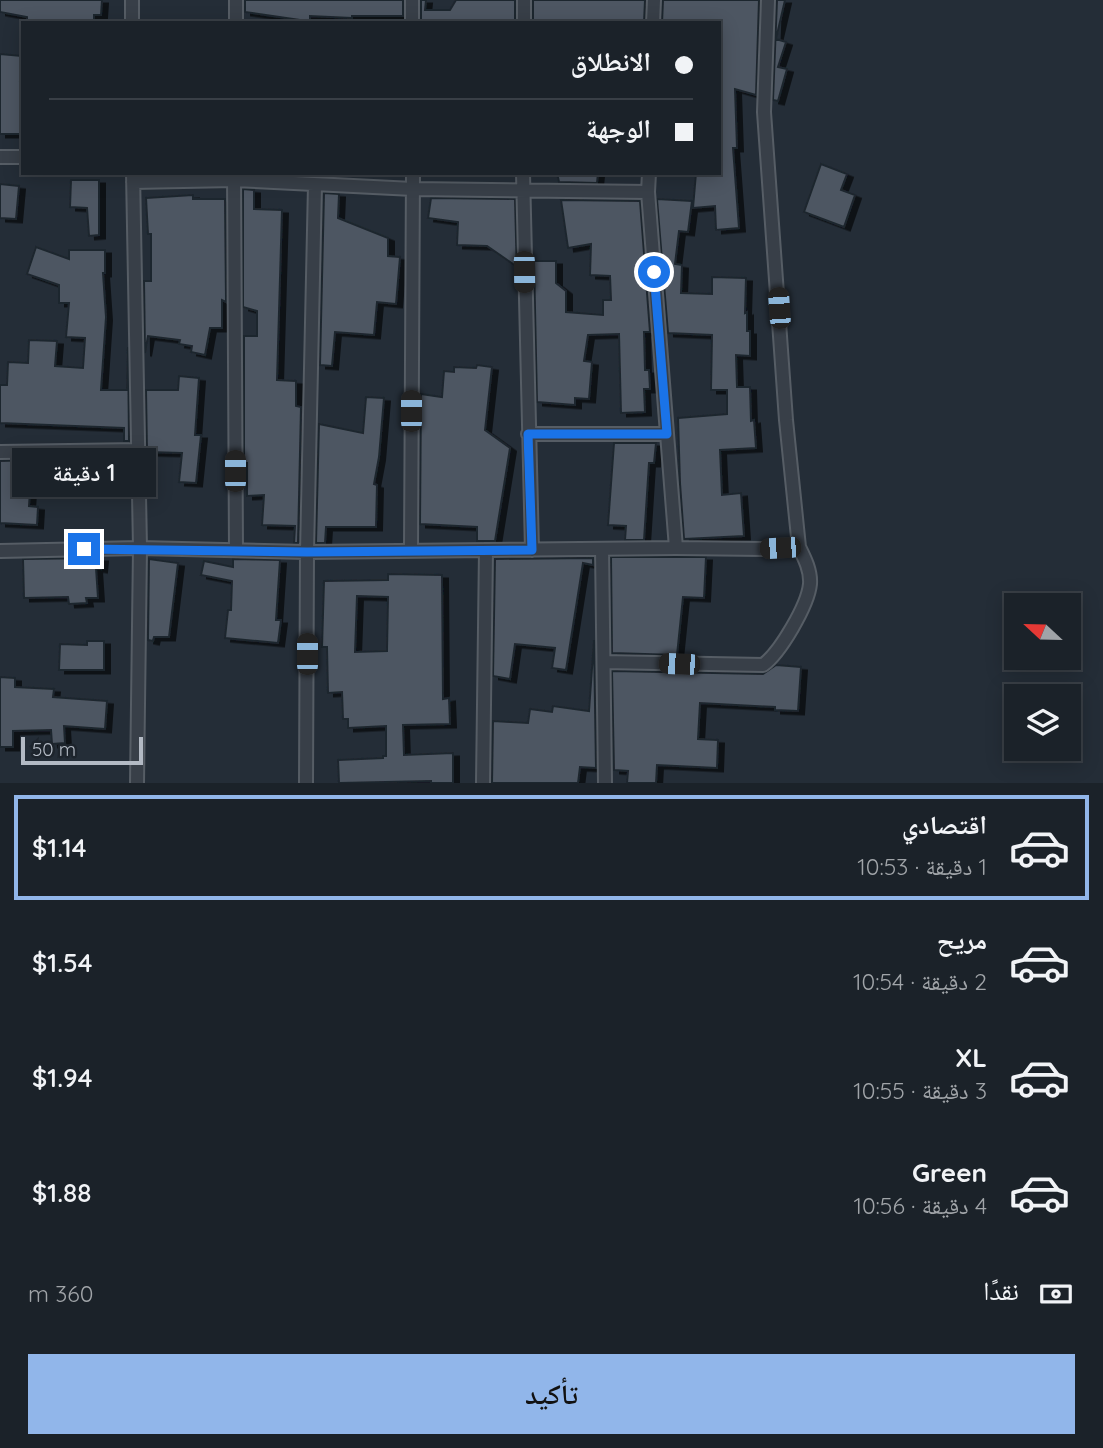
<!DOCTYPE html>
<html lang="ar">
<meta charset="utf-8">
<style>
:root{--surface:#1b2229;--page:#282f35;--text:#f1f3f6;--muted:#a0a4a8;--line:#393f46;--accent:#91b6ea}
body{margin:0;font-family:Quicksand,"Noto Naskh Arabic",sans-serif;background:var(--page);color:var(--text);direction:rtl;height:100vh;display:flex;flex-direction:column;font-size:26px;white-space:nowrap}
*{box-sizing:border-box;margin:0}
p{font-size:23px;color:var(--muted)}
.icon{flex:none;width:38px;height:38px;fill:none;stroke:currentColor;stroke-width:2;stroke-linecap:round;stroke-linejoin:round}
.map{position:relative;height:783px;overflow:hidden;direction:ltr}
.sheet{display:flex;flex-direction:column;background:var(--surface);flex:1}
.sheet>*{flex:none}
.guide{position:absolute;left:21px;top:21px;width:700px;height:154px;border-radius:0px;box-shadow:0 4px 18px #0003,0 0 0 2px var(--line);direction:rtl;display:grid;align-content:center;height:154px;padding:0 28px;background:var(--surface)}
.needle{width:46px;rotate:292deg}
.fabs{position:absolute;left:1004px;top:593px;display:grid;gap:14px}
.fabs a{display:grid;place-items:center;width:77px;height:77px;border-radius:0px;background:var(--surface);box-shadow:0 4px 18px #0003,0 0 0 2px var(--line);font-size:35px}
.scale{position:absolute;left:21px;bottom:18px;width:122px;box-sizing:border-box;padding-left:7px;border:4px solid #b3bac4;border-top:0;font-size:19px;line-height:24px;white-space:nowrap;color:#b3bac4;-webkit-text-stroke:5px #1d242c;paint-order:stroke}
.end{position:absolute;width:32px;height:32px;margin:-16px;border:9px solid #1a73e8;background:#fff;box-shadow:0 0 0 4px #fff}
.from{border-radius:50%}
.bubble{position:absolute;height:49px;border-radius:0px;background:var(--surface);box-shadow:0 4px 18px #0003,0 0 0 2px var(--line);font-size:23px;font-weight:600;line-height:49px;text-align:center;direction:rtl}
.car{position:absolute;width:21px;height:42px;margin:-21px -10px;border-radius:9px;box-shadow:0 0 5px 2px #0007;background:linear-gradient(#222 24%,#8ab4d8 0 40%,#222 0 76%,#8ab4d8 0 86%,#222 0)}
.guide b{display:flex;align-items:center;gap:24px;height:66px;font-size:26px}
.guide b+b{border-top:2px solid var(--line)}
.guide i{width:18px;height:18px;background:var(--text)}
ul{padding:12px 0 0;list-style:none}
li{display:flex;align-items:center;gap:21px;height:105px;margin:0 14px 10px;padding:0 14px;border:4px solid transparent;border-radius:0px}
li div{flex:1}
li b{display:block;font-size:26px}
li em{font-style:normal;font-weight:600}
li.current{border-color:var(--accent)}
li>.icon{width:63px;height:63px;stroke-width:1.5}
.pay{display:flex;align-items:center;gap:18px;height:77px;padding:0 28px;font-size:26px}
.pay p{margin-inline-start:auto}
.cta{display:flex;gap:14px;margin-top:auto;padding:14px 28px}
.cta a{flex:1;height:80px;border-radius:0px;background:var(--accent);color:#111;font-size:28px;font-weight:600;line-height:80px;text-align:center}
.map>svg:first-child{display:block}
</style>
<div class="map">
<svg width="1103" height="783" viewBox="0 0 1103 783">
<defs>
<filter id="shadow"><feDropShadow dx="6" dy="3.5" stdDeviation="0" flood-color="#0009"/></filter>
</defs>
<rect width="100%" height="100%" fill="#242d37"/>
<path fill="#4d5762" stroke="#1f262e" stroke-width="2" fill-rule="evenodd" filter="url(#shadow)" d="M0,0h102l-1,15h-7v8h-67v-6l-27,-5z
M245,0h158v16h-51v2l-42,-2v4h-10l-55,-8z
M421,0h5l-1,10h25l6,-10h59v23h-94z
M533,0h112l-1,23h-111z
M663,0h96l-3,95 -21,-6 2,59h-4l6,80 -23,2 -1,-24 -22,2 3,-35h23v-150h-57z
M777,0h8l-9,39 10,3 -8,25 9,2 -9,32 -5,-1z
M0,54l22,2 -2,25h3v53h-23z
M821,164l26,10 -6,16 14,5 -11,32 -40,-15z
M557,173h41l-1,10 -38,-1z
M71,180h28v55l-10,1 -2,-28 -17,-1z
M0,184l19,2 -3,33 -16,-1z
M243,189l11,1v19l28,1 -5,170 19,1v25l5,1 -3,136h-4l1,-17 -33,-1 2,-30 -17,1v-33h-3v-127h13v-25l-14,-4z
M324,193l15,1 -1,24 50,20v18l12,1 -4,47 -19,-2 -3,33 -39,-3 -3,34 -12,-1z
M193,195v4h32l1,103 -4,-2v28h-12l-5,27 -14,-3 1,-6 -13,-2 1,-4 -32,-4 -3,17 -1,-72h7v-47h-3l-2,-36z
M431,198l84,1 2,76 -1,-9 -29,-20 -30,-1 1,-23 -30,-4z
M657,199l35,2 -4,31 -9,-1 -4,33 7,1 -1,28 31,1v-17l34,1 -1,35 2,-1v19h3v25l-14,-1 1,32h13l1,34 3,-1 2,28 -36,2 2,45 19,-2 3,43 -60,3 -4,-56 -2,-65 49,-4v-24h-16l1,-55 -44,-2z
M561,200l79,1 10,131h-6l1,38h4l1,19h-6l1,23 -24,1 -2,-79 -31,1 -4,26 8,1 -3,37 -14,-1v7l-38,-3 -3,-141h22v22l10,8v21l37,3v-15h8l-1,-24 -20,-1 1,-31 -23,4z
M36,247l33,12v-9h36v23h-2l3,44 -5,73h26l1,-43 1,94h-5v-13l-124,-5v-38h7l1,-23 20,1 1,-23 28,1 -2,25 28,2 2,-30 -19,-1 3,-34h-10v-18l-32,-11z
M477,365l15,2 -7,63 25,18 -15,93h-18v-14l-57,-3 1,-130 21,3 2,-26 10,1v-5l22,1z
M179,376l20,2 -4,57h6l-5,48 -17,-1 3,-29 -35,-1 -1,-62h32z
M366,397l18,1 -5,59 -5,27 3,1 -1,42h-50l-1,16h-9l3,-119 44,9z
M614,443h42l-2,20h-5l-5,77h-19l1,-14 -18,-1z
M32,460l-3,46 9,1 -1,18 -37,-2v-62z
M611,557h95l-2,41 -21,-1 -6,58 -65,-2z
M102,558l-1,11 -5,-1 2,30h-12l1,5 -18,1 -1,-7 -44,1 -1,-39z
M593,558v7l-10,-2 -17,107 -14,-2 3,-20 -40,-4 -5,35 -17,-3 2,-117z
M149,559l29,4 -9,74h-15l-1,4 -5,-1z
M233,559l47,1 -4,60h5l-3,23 -53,-5 3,-28h3l1,-29 -31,-6 3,-14 29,6z
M388,574l54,1 1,124 6,-1 1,26 -47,1 1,30 49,-2v30h-22v-2l-92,2 -1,-23 45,-2v-2h3v-30l-38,2v-9h-5l-1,-27 -14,1 -1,-46h-5l2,-66 64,-1zM357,596l31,1 -1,54 -32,1z
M594,640l2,128 -16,-1 -2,16h-86l1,-62 35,2 2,-14 22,3 1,-6 36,5z
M87,641h17v29h-45l1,-26 27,1z
M776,665l25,2 -3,44 -23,-1v-3l-75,-4 -2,36 20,1 -1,28 -60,-3 -1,18h-29l1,-12 -14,-1 -2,-99 151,3z
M0,677l15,1v9l39,2 -1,8 54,4 -2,28 -41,-3 1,17 -13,1 -1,-14 -38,1v16h-13z"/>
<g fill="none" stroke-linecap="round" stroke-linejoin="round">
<g stroke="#565d65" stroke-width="16">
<path id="street" d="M132,0v23
M236,0v23
M412,0v23
M524,23v-23
M653,23l1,-23
M0,157h23
M133,173l7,375 -3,235
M234,173l2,377
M523,173l9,377
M649,173l-1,19 28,356
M133,182l101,-2 179,9 235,3
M528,434h139
M0,452l138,-2
M411,549l2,-376
M602,549l3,234
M0,551l140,-3 167,4 369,-4 89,1 34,-2 -13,-127 -22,-308 4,-112
M604,662l159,3c17,-12 45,-60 47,-81 1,-13 -5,-25 -11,-37
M306,783l1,-231 8,-367
M483,783l3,-233"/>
</g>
<use href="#street" stroke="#383f48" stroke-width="12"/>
</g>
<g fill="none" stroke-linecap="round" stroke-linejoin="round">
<path stroke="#1a73e8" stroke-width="9" d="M84,549l223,3 225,-2 -4,-116h139l-13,-162"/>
</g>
</svg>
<div class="fabs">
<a><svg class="needle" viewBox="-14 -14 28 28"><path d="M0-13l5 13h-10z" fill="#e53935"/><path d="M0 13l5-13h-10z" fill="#a0a4a8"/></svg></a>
<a><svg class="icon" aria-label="layers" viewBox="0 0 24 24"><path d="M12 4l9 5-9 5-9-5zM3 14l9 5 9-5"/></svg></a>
</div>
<div class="scale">50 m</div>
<i class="end from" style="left:654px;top:272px"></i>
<i class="end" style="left:84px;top:549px"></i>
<div class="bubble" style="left:12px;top:448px;width:144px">1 دقيقة</div>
<i class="car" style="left:524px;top:272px;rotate:179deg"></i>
<i class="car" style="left:779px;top:308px;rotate:356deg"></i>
<i class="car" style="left:411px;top:411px;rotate:0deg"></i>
<i class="car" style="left:235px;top:471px;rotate:0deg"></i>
<i class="car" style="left:780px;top:548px;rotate:267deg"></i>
<i class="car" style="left:307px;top:654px;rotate:0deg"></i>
<i class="car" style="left:679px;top:664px;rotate:272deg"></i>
<div class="guide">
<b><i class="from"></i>الانطلاق</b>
<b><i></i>الوجهة</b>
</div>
</div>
<section class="sheet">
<ul>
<li class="current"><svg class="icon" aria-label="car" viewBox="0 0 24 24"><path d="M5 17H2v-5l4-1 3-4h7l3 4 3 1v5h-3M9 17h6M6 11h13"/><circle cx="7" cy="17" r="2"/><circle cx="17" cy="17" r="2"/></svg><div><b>اقتصادي</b><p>1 دقيقة · 10:53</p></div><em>$1.14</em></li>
<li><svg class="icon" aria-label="car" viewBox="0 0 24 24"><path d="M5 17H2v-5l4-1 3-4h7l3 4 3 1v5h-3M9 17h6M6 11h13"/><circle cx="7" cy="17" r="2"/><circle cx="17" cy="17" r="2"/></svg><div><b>مريح</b><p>2 دقيقة · 10:54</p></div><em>$1.54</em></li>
<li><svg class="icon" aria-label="car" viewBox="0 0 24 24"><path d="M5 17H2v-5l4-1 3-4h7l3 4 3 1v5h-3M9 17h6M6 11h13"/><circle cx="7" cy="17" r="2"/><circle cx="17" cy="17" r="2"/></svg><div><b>XL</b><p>3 دقيقة · 10:55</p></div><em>$1.94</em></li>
<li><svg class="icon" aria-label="car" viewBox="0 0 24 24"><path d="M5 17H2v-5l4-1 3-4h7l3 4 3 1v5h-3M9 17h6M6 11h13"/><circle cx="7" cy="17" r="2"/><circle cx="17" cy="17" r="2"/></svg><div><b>Green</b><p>4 دقيقة · 10:56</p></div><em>$1.88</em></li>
</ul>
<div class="pay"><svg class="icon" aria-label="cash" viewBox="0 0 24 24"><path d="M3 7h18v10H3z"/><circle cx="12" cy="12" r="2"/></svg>نقدًا<p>360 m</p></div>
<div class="cta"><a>تأكيد</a></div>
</section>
